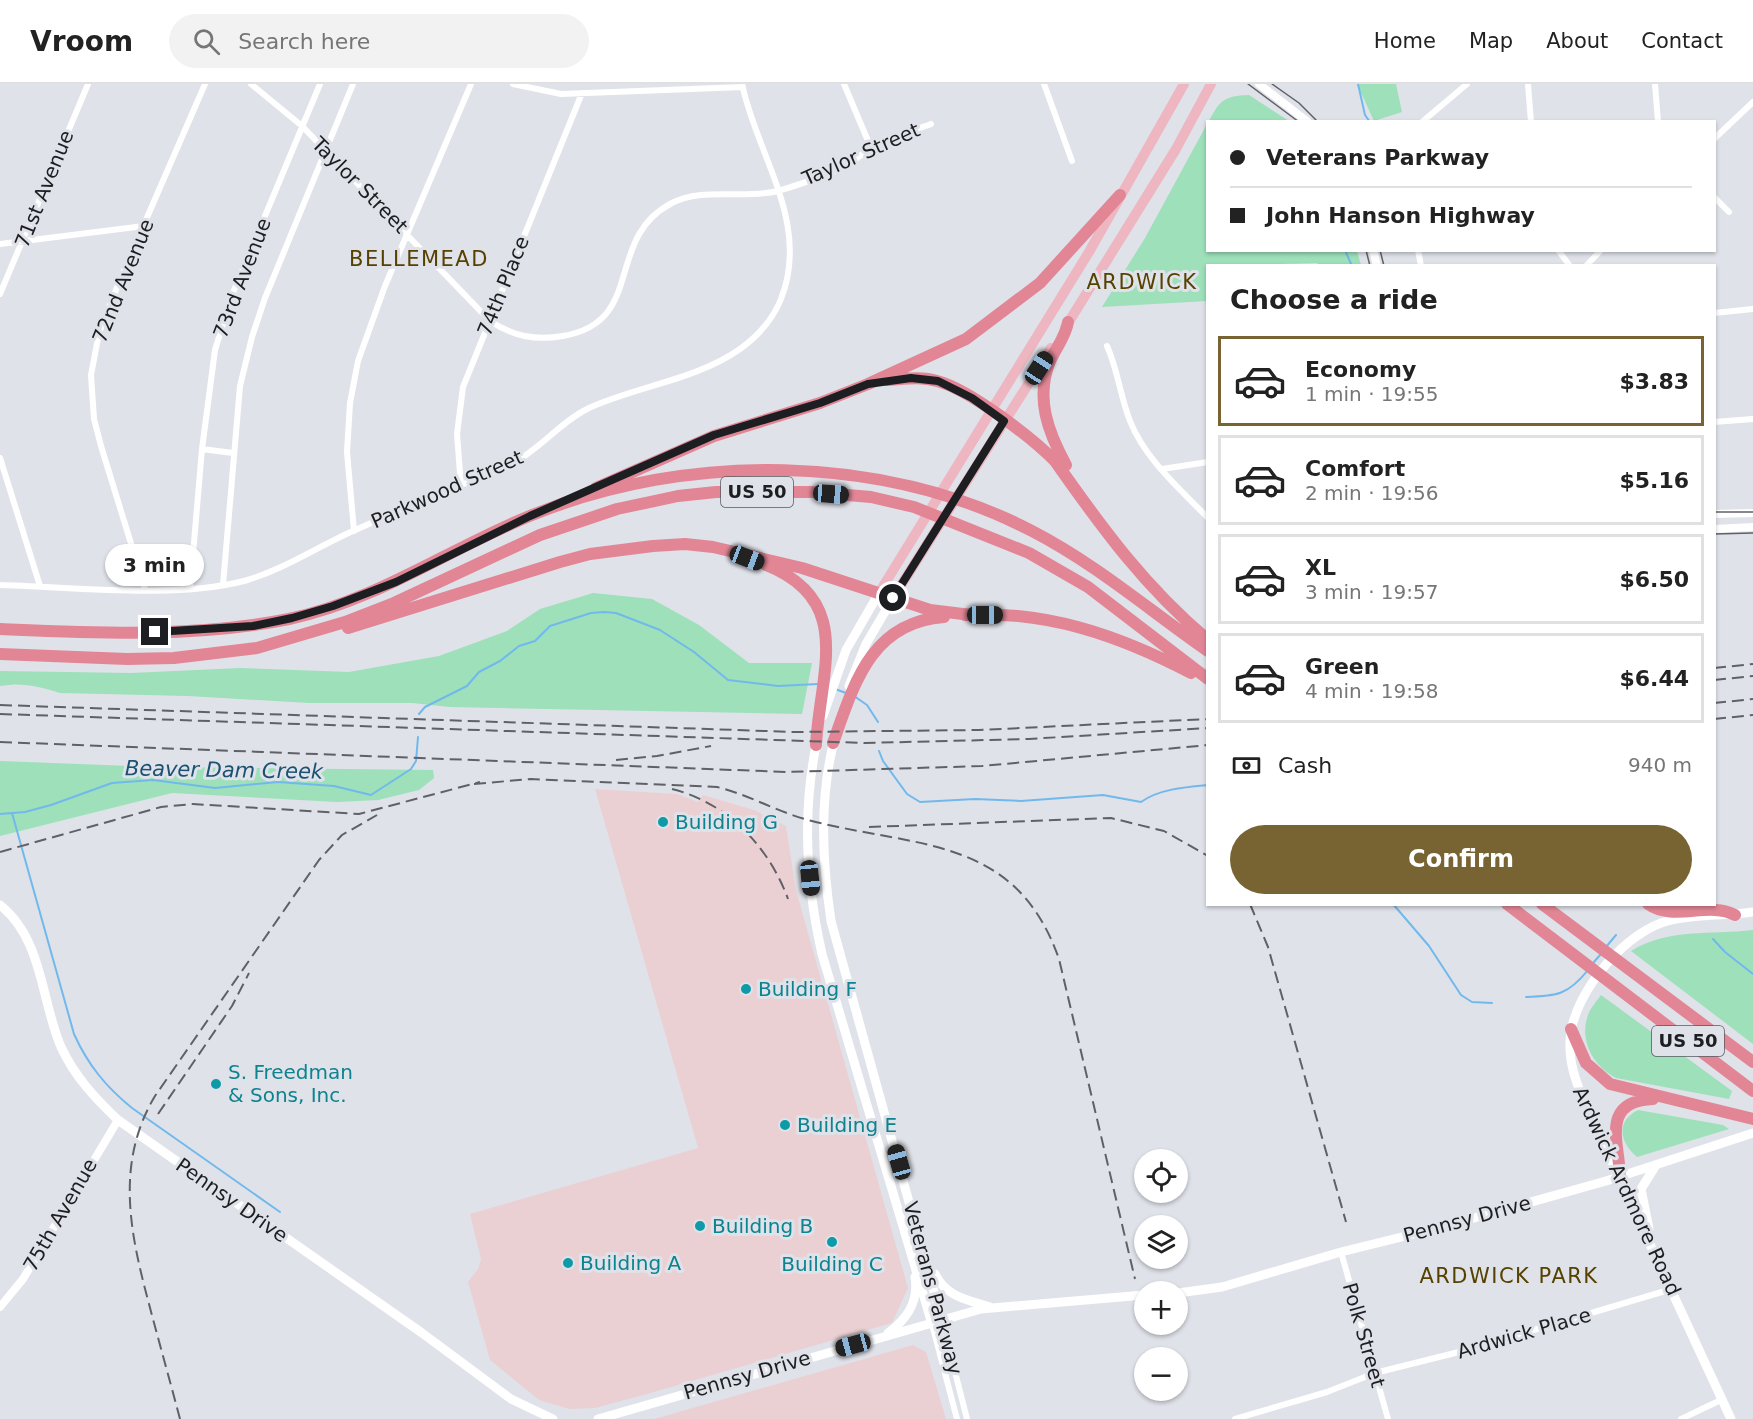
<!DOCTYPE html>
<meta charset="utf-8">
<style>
:root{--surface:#fff;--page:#f2f2f2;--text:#222;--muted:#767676;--line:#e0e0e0;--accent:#786433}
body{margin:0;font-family:"DejaVu Sans",sans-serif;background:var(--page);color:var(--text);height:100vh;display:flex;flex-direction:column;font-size:22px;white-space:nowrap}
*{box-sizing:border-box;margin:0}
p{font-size:20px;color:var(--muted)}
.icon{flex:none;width:33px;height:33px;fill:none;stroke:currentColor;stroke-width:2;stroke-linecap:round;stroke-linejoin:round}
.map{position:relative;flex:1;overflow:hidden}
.panel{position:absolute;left:1206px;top:180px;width:510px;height:642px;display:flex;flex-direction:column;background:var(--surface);border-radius:0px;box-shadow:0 2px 4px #0004}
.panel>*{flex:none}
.hud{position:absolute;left:1206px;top:36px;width:510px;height:132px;border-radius:0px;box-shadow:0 2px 4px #0004;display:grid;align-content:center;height:132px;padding:0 24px;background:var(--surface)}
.buttons{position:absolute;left:1134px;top:1065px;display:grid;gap:12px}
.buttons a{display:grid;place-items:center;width:54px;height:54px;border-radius:50%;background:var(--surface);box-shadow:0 2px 4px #0004;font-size:30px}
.end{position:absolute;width:27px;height:27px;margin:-14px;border:8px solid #1d1e21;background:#fff;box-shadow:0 0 0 3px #fff}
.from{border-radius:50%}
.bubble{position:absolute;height:42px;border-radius:21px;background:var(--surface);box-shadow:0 2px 4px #0004;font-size:20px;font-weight:800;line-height:42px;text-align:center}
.car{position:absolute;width:18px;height:36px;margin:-18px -9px;border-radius:8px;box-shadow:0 0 4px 2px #0007;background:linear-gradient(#222 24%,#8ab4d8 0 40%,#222 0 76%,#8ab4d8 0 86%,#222 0)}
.hud b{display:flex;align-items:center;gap:21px;height:57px;font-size:22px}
.hud b+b{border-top:2px solid var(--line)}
.hud i{width:15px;height:15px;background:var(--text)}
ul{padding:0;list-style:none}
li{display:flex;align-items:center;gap:18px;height:90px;margin:0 12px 9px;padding:0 12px;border:3px solid var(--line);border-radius:0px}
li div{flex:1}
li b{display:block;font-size:22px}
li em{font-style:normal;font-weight:800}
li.active{border-color:var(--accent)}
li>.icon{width:54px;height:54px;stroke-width:1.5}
h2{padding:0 24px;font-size:27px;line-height:72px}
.pay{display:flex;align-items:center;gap:15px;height:66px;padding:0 24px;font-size:22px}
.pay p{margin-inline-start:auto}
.cta{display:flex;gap:12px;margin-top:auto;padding:12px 24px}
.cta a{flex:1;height:69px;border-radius:36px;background:var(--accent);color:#fff;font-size:24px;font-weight:800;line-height:69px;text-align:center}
header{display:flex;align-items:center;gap:36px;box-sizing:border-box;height:84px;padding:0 30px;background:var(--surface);border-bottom:2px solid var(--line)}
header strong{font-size:28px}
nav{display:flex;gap:33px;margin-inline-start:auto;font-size:21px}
.search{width:420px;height:54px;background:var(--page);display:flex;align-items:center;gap:15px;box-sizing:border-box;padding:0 21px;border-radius:33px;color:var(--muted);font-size:22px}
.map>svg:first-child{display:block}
</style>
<header>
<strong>Vroom</strong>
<div class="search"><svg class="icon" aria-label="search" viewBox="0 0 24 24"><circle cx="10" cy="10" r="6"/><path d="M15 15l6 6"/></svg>Search here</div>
<nav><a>Home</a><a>Map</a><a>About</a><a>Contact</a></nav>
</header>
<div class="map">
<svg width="1753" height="1335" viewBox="0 0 1753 1335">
<rect width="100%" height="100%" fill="#dfe2e9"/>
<path fill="#ebd0d3" d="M595,705l82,5 21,8 5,-7 51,15 32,16 10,64 112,398 -16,35 -245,71 -52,14 -26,1 -30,-9 -49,-40 -22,-78 10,-13 3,-10 -11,-45 228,-66z
M913,1261l13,7 20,67h-292z"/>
<path fill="#9de0ba" d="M1357,0h39l6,28 -28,9z
M1249,11l40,26h-80c11,-21 15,-25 40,-26z
M1207,40l1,126 149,1 4,14h-41l-3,-2 -109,3 -1,35 -105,6 43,-69z
M593,509l59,6 47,26 50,38h63l-10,51 -352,-7 -38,-4h-103l-121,-7 -128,-3c-21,-7 -39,-11 -60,-7v-15l131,2 109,-5 109,4 90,-16 68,-25 33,-22z
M0,677l157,6 276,3 1,8 -15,12 -41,10 -41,2 -165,-9 -172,43z
M1753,846v114l-122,-93c37,-23 80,-16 122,-21z
M1601,911l131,96 -3,8 -113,-21c-23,-12 -37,-37 -28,-63 2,-7 9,-14 13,-20z
M1638,1026l85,15 6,4 -92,28c-18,-15 -21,-36 1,-47z"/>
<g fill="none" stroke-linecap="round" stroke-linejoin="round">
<path stroke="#71b9ec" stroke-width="2" d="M1358,0l7,31 5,7
M1345,166l7,16
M835,605l11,4
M854,612l13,9 11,17
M419,630l6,-7 42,-21 12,-14 21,-11 19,-15 16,-5 15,-15 41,-13 13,-1 12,1 44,17 34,22 34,28 50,6 40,-2
M879,667l4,10 24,33 13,8 55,-3 46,2 82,-6 38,7c18,-13 45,-15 67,-17
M12,729l62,221c14,31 32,53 58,74l148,104
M0,730l25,-2 26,-7 61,-22 41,-3 62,8 63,-6 56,4 37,9 40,-26 5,-8 2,-24
M1393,820l36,42 32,49 11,7 20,1
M1688,820v1
M1713,855l12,13 28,22
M1606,863l10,-12
M1593,879l8,-9
M1526,913c31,-1 42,-2 62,-27"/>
<path stroke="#fff" stroke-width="6" d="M251,0l51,42 188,195c23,15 45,20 73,15 83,-14 41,-96 107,-132 34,-18 72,-4 108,-13 20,-6 50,-16 68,-25 9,-5 17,-14 26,-18 19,-10 40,-17 59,-24
M513,0l48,10 182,-7
M844,0l27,64
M1044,0l28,77
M1528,0l3,38
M1655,0l3,38
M1422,38l45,-38
M1714,55l39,-37
M1714,113l15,15
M0,160l144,-18
M1418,166l3,16
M1558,166l12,16
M1586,182l15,-16
M0,210l88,-210
M1714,229l39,-4
M1107,262c11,24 13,50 23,75 15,38 50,68 78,97
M1714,338l39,-3
M202,365l31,4
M0,374l40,128
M1162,385l46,-7
M461,402l-4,-52 6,-47 119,-294
M354,447l-7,-79 3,-49 8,-42 27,-75 86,-202
M0,501c73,2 175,14 244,-4 39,-11 73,-34 109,-50 30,-13 60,-27 90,-39 27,-11 55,-20 80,-35 23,-15 41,-37 66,-49 48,-22 107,-28 151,-59 18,-13 33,-30 41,-50 30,-76 -24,-143 -39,-215
M223,501l17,-199 12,-49 13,-39 88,-214
M145,505l-44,-143 -7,-27 -3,-44 8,-42 20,-51 86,-198
M190,505l12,-140 13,-99 17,-55 88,-211
M1341,1168l47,167
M942,1237l25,98
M932,1240l25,95
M1235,1335l92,-27 48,-19 88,-22 209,-62
M1681,1335l40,-19"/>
<path stroke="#fff" stroke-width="8" d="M1259,0l49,38
M1373,166l4,16
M1714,430l39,-1
M1714,445l39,-2
M0,1223l23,-28 95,-159"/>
<path stroke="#fff" stroke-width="9" d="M849,602l17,-42 27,-46
M823,632l23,-66 33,-57
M835,653c-16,60 -13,123 -4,184l111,400
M817,657c-15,70 -11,143 5,213l110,370
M0,821c43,34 41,96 61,142 14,30 34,51 57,73l304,213 89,66 42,20
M1649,1145l-8,-40 15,-24
M935,1190c11,23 33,26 55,33
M1178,1209l44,-6 119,-35 101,-25 164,-46 147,-48
M888,1249c19,-14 31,-31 27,-56
M598,1335l383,-110 163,-14
M1731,1335l-148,-319c-7,-19 -14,-37 -13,-58 1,-45 50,-104 91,-119 25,-9 65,-7 92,-11"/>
<path stroke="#eeb6c0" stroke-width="10" d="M1065,244l111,-179 35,-65
M879,509l210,-341 95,-168
M893,514l158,-250"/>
<path stroke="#e28696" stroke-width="12" d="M887,296c17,-1 34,-4 50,1 32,8 94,56 118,80 47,67 90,126 153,179
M1066,381c-18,-33 -31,-67 -16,-104 6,-13 16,-25 18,-39
M596,404l118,-52 106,-33 48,-19 98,-45 74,-56 80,-88
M766,481c89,35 54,107 50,180
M965,531c82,-5 155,21 226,58
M348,544l212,-66 30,-8 63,-8 32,-2 28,3 89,21 128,42 41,5
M0,545c96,4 194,9 289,-10 87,-18 161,-71 243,-104 156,-63 350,-62 500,16 64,33 117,79 176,120
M0,570l127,5 47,-1 83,-10 88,-26 49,-19 146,-68 77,-26 61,-13 38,-4h96l59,5 43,10 115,46 59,34 120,92
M833,659c21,-59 38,-121 111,-126
M1507,820l246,187
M1542,820l211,158
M1648,820c25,18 61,-3 87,11
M1571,945l15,34 24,21 143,35
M1620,1092c-1,-33 -20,-75 33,-77"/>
<path stroke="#606166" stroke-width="1.5" d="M1248,0l51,38
M1272,0l27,19 19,19
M1366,166l4,16
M1380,166l4,16
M1714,428h39
M1714,450l39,-1"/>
<path stroke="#606166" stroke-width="2" stroke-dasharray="12 6" stroke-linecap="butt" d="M1714,584l39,-4
M1714,596l39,-4
M1714,619l39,-4
M0,621l795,27 184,-2 229,-11
M0,630l865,29 164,-4 179,-11
M1714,635l39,-4
M0,658l787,30 195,-6 226,-21
M616,676l41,-4 54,-10
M474,700l57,-5 186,8c33,8 62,26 95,34 106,27 204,15 247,138l76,320
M672,705c56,14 97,58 116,110
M869,743l242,-9 53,13 44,25
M0,768l161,-45 32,-3 166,10 121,-32
M1250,820l18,43 78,275
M158,1030l74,-108 17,-33
M180,1335c-10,-38 -21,-77 -31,-115 -19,-71 -34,-141 6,-208l164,-236 23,-25 35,-20"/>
</g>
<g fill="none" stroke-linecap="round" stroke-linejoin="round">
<path stroke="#1d1e21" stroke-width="8" d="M155,548l98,-6 39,-8 41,-12 63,-24 134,-66 184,-81 106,-32 48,-19 43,-6 27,3 34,17 32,23 -111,177"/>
</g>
<g fill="#0f9aa8" stroke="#dfe2e9" stroke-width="2">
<circle cx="663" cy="738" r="6"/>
<circle cx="746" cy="905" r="6"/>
<circle cx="216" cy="1000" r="6"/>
<circle cx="785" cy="1041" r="6"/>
<circle cx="700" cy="1142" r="6"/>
<circle cx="832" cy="1158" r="6"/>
<circle cx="568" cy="1179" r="6"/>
</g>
<g text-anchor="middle" stroke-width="6" stroke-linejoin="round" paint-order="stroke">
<g fill="#dfe2e9" stroke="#57595d" stroke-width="1.5">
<rect x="721" y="393" width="72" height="30" rx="4.5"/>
<rect x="1652" y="942" width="72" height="30" rx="4.5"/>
</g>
<g font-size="18" font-weight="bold" fill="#1d1e21">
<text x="757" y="414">US 50</text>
<text x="1688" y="963">US 50</text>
</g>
<g font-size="20" fill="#1d1e21" stroke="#dfe2e9">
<text transform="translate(861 70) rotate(-24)" y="7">Taylor Street</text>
<text transform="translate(360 101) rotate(45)" y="7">Taylor Street</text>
<text transform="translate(44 105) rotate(-68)" y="7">71st Avenue</text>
<text transform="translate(242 194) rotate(-69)" y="7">73rd Avenue</text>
<text transform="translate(123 197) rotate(-68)" y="7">72nd Avenue</text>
<text transform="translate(503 202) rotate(-68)" y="7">74th Place</text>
<text transform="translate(447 405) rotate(-24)" y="7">Parkwood Street</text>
<text transform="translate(1627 1107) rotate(65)" y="7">Ardwick Ardmore Road</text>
<text transform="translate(232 1116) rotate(35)" y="7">Pennsy Drive</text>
<text transform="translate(60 1131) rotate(-60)" y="7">75th Avenue</text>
<text transform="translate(1467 1135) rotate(-15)" y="7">Pennsy Drive</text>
<text transform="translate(933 1204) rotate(75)" y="7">Veterans Parkway</text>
<text transform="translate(1524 1249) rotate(-16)" y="7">Ardwick Place</text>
<text transform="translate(1364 1251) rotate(74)" y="7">Polk Street</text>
<text transform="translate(747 1291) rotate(-16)" y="7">Pennsy Drive</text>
</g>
<g font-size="20" fill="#0d838f" stroke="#dfe2e9" text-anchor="start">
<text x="675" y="745">Building G</text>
<text x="758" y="912">Building F</text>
<text x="228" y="995">S. Freedman<tspan x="228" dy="23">&amp; Sons, Inc.</tspan></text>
<text x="797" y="1048">Building E</text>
<text x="712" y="1149">Building B</text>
<text x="580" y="1186">Building A</text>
<text x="832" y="1187" text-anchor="middle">Building C</text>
</g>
<g font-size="21" letter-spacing="1.5" fill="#564100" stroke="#dfe2e9">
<text x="419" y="182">BELLEMEAD</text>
<text x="1142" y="205">ARDWICK</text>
<text x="1509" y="1199">ARDWICK PARK</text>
</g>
<g font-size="21" font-style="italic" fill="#1b5274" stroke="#dfe2e9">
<text transform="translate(224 686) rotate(1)" y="7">Beaver Dam Creek</text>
</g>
</g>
</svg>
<div class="buttons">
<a><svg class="icon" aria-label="locate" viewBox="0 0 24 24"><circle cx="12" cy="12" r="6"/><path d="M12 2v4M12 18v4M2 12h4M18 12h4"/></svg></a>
<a><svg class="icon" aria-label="layers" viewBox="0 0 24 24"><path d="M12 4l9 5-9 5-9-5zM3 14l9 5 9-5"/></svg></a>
<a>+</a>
<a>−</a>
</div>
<i class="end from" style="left:893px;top:514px"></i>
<i class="end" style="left:155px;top:548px"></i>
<div class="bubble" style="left:105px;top:460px;width:99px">3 min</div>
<i class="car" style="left:1039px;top:284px;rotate:33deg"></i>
<i class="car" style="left:831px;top:410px;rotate:94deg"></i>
<i class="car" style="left:747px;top:474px;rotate:111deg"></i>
<i class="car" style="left:985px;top:531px;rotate:90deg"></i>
<i class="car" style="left:810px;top:794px;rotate:174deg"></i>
<i class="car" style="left:899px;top:1078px;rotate:344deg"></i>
<i class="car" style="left:853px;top:1261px;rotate:255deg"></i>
<div class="hud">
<b><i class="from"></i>Veterans Parkway</b>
<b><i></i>John Hanson Highway</b>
</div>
<section class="panel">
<h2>Choose a ride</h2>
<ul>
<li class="active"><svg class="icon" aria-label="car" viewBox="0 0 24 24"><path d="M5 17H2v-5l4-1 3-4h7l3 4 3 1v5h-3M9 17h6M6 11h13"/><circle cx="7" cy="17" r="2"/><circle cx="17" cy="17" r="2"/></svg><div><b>Economy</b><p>1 min · 19:55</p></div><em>$3.83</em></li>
<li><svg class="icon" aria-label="car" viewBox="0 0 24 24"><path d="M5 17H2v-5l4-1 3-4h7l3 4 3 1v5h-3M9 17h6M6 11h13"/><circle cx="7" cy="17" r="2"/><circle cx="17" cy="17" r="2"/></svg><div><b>Comfort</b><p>2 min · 19:56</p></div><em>$5.16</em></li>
<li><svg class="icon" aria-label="car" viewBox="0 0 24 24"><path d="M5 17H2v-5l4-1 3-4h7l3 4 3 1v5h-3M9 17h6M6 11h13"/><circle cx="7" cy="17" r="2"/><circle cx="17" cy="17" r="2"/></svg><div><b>XL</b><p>3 min · 19:57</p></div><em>$6.50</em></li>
<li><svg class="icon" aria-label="car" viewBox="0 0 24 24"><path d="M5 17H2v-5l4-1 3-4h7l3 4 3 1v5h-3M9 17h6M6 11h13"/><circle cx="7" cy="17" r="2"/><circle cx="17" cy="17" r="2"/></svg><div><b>Green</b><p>4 min · 19:58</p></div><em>$6.44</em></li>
</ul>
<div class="pay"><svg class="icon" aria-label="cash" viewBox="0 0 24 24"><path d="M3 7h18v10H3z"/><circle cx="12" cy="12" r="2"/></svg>Cash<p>940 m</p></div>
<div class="cta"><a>Confirm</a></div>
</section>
</div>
